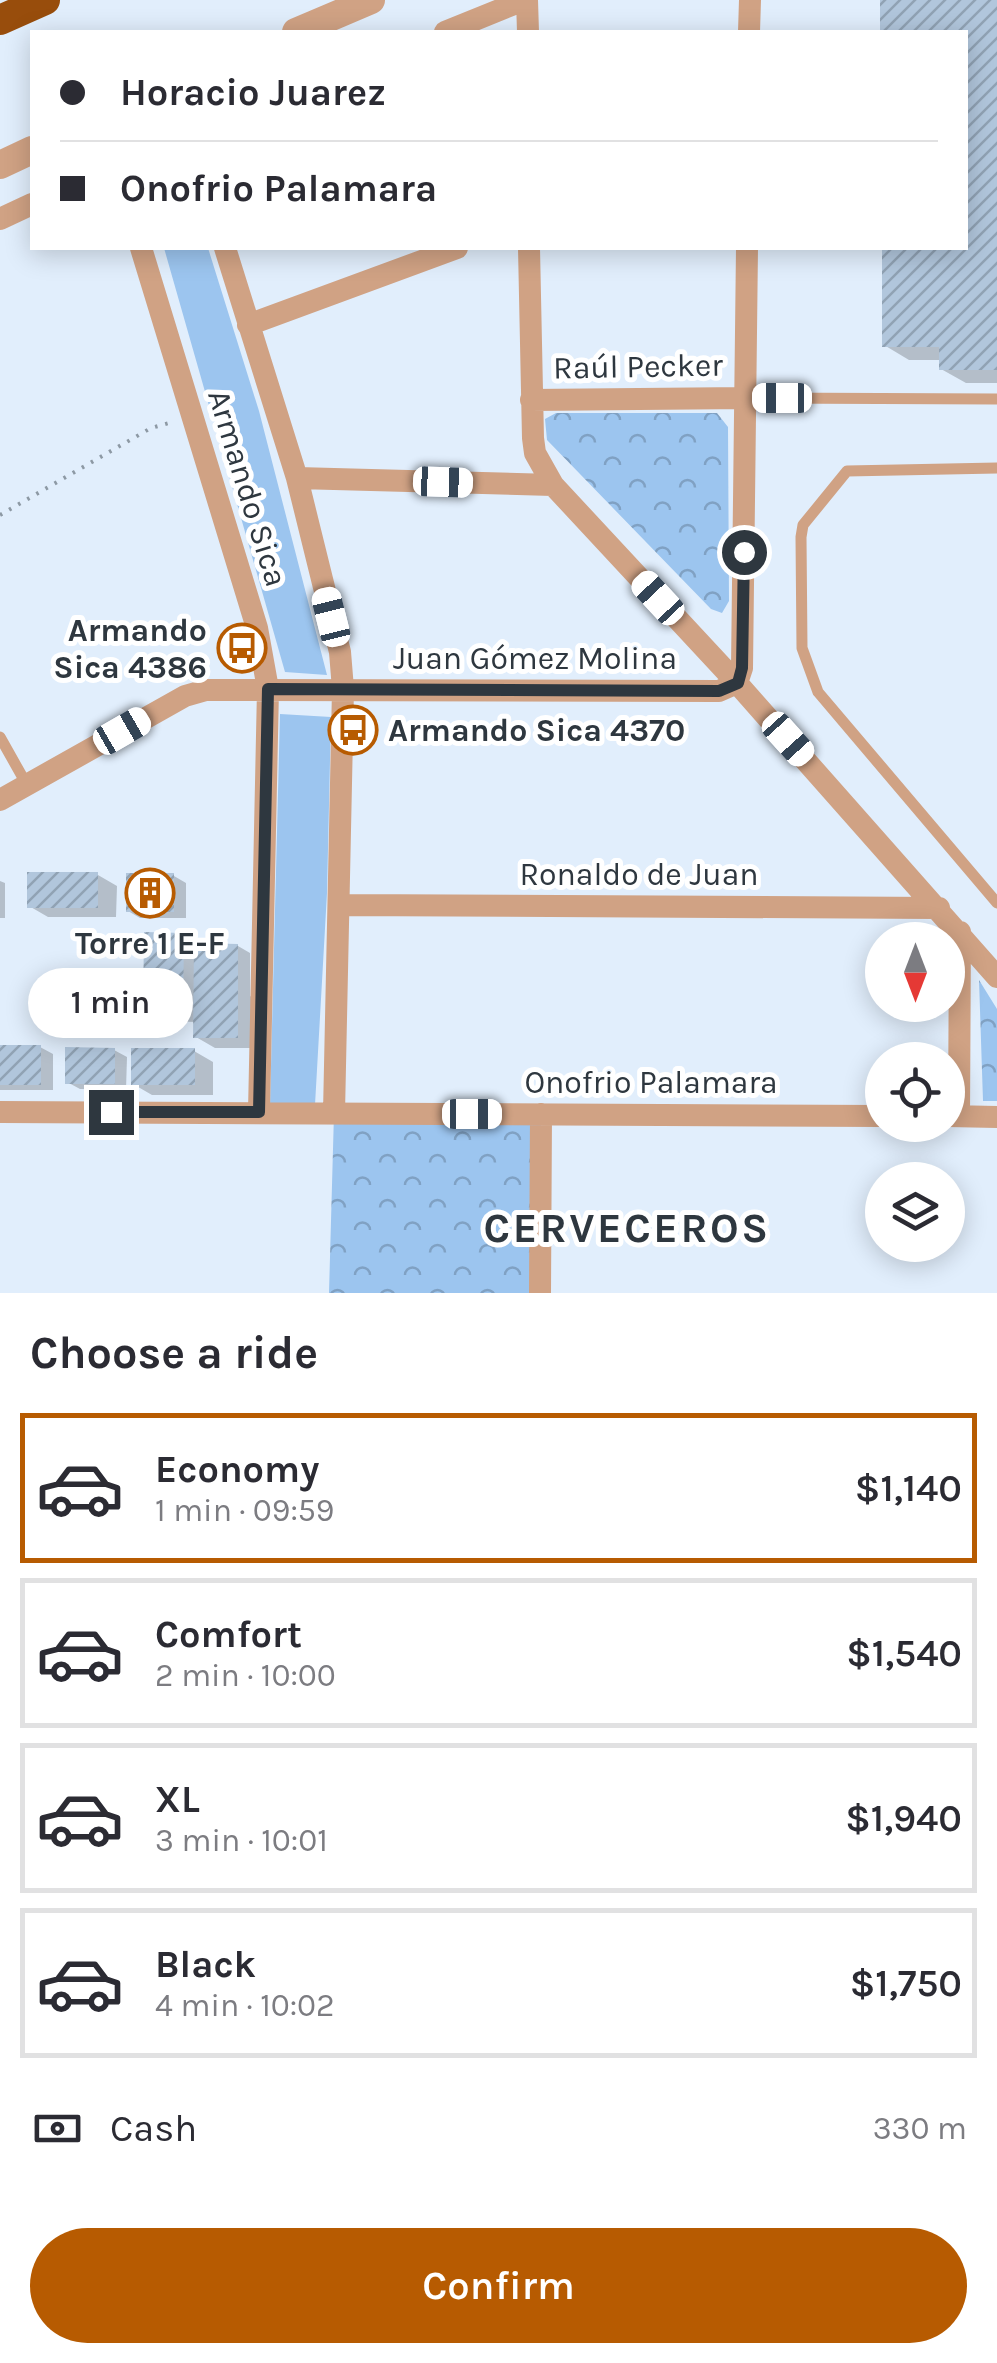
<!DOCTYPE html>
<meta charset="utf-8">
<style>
:root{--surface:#fff;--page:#f2f2f3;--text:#2b2b33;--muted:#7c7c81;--line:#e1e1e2;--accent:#b75b01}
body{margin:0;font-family:Karla,sans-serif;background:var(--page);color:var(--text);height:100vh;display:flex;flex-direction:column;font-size:38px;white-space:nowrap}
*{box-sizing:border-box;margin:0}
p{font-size:32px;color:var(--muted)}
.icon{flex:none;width:55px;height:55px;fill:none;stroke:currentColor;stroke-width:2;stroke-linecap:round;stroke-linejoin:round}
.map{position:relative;height:1293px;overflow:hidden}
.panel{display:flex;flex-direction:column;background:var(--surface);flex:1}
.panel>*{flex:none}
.banner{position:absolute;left:30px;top:30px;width:938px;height:220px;border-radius:0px;box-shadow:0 5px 25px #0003;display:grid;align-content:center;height:220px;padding:0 30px;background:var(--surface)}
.needle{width:65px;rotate:180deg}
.buttons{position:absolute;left:865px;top:922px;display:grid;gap:20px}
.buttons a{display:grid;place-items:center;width:100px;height:100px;border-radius:50%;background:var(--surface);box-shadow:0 5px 25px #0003;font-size:50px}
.end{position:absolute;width:45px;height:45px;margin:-22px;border:12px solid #2e373f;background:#fff;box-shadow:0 0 0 5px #fff}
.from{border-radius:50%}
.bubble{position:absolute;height:70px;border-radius:35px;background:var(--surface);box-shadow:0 5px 25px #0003;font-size:32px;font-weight:600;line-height:70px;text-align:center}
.car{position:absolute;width:30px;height:60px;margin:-30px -15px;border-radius:12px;box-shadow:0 0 8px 2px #0007;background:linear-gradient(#fff 24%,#345 0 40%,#fff 0 76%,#345 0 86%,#fff 0)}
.banner b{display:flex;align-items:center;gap:35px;height:95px;font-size:38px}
.banner b+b{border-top:2px solid var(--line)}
.banner i{width:25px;height:25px;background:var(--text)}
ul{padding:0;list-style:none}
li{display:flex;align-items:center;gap:30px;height:150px;margin:0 20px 15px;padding:0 10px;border:5px solid var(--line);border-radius:0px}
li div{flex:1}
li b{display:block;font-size:38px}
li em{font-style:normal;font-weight:600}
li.current{border-color:var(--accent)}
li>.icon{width:90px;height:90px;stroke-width:1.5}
h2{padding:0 30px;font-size:45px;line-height:120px}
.pay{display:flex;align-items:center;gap:25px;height:110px;padding:0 30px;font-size:38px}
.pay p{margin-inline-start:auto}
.action{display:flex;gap:20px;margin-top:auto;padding:20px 30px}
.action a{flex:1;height:115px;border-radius:60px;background:var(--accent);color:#fff;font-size:40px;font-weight:600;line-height:115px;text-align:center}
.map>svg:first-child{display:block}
</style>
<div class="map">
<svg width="997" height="1293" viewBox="0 0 997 1293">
<defs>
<pattern id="park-crowns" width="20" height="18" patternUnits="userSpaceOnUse" patternTransform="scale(2.5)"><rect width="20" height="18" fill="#9cc5ef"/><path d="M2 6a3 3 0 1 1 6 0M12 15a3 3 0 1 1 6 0" fill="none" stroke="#80a1c3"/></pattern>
<pattern id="building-hatch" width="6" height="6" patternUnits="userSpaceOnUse" patternTransform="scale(2.5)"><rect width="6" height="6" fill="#b1c6dc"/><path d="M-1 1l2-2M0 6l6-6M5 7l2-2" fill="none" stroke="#90a2b4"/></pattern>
</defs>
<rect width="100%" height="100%" fill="#e1eefc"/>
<path fill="#9cc5ef" d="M164,248h44l51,163 68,264 -42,-3z
M280,714l51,3 -4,176 -12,212 -45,1z"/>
<path fill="url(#park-crowns)" d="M556,413h161l11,14 1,174 -7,12 -11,-4 -164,-169 -2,-21z
M979,980l18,29v92h-14z
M334,1113l207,1 -1,179h-211z"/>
<path fill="#0003" d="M882,0h115v383h-31l-25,-14v-9h-32l-25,-15v-97h81v-216h-83z
M98,875l19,11 -1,31h-68l-19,-11z
M174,876l12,7v35h-46l-12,-7z
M0,881l5,2v35h-5z
M183,935l19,11h36l12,7v43l7,4 -1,48h-41l-19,-11v-15l-31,-1 -19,-11z
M0,1047h40l13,7v36h-53z
M114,1050l13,7 -1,33 -46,-1 -13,-7z
M194,1051l19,11v33h-61l-19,-11z"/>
<path fill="url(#building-hatch)" d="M880,0h117v370h-58v-23h-57v-99h83v-216h-85z
M27,872h71v36h-71z
M126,873h48v39h-48z
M144,932l40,1 -1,79h-40z
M194,943l44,1v94h-45z
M0,1045h41v40h-41z
M65,1047l50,1v36h-50z
M131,1048h64v37h-64z"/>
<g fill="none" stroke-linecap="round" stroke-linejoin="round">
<path stroke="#8d99a4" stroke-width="4" stroke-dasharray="2.5 8" stroke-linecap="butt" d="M0,515l151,-87 18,-5"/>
<path stroke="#d0a284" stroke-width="11" d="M746,398l251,1
M997,468l-150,3 -44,54 -2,12 1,111 16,44 179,211
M0,737l27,48"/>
<path stroke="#d0a284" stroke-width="22" d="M527,0l1,32
M445,32l79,-32
M749,32l1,-32
M0,219l32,-15
M141,248l116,380 11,61 -9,423
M225,248l72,230 43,174 3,37 -9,424
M529,248l4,190 2,15 18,32 184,198 260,294
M248,325l209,-77
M531,400l215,-2
M297,478l256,7
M737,683l5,-15 5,-420
M0,800l185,-104 21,-6 513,1 18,-8
M339,905l600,3
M0,1112l882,4
M948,1116l49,1
M959,1116l1,-184
M540,1293l1,-179"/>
<path stroke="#d0a284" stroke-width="28" d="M296,32l75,-32
M0,165l32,-15"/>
<path stroke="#984d0c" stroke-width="30" d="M0,20l45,-20"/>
</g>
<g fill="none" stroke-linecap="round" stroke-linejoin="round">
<path stroke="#2e373f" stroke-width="12" d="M111,1112h148l9,-423 451,2 19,-8 4,-15 2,-116"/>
</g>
<defs>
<g id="bus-ring" transform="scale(2.5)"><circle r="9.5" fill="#fff" stroke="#b75b01" stroke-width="1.5"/><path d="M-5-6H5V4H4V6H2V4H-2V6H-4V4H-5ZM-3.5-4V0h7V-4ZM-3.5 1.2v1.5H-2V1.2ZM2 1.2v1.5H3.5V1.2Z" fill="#b75b01"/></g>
<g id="building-ring" transform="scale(2.5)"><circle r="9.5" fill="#fff" stroke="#b75b01" stroke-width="1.5"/><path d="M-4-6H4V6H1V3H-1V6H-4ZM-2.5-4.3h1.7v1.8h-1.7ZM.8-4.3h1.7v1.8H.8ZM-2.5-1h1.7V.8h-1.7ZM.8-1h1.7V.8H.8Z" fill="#b75b01"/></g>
</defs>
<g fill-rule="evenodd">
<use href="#bus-ring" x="242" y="648"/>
<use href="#bus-ring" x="353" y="730"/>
<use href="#building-ring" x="150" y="893"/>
</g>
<g text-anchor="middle" stroke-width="10" stroke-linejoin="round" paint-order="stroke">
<g font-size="32" fill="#2e373f" stroke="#fff">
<text transform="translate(638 366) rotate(-1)" y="11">Raúl Pecker</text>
<text transform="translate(248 488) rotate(73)" y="11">Armando Sica</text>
<text x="535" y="669">Juan Gómez Molina</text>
<text x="639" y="885">Ronaldo de Juan</text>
<text x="651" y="1093">Onofrio Palamara</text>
</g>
<g font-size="32" font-weight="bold" fill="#2e373f" stroke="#fff" text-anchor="end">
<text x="207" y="641">Armando<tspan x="207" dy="37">Sica 4386</tspan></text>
<text x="388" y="741" text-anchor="start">Armando Sica 4370</text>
<text x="150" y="954" text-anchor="middle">Torre 1 E-F</text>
</g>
<g font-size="42" font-weight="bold" letter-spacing="2.5" fill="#2e373f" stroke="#fff">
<text x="627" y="1242">CERVECEROS</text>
</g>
</g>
</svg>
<div class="buttons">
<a><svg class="needle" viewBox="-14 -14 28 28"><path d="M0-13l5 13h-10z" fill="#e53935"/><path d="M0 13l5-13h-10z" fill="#7c7c81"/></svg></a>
<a><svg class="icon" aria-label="locate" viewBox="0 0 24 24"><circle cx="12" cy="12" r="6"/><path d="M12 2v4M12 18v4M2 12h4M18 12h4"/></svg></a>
<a><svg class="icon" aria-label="layers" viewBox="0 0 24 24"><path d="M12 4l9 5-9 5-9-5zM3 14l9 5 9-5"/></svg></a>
</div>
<i class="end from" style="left:744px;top:552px"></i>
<i class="end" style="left:111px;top:1112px"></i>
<div class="bubble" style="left:28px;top:968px;width:165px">1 min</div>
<i class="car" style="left:782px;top:398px;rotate:270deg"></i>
<i class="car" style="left:443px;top:482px;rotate:92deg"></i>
<i class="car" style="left:658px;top:598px;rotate:317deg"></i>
<i class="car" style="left:331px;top:617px;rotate:346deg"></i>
<i class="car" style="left:122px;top:731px;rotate:60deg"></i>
<i class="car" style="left:788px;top:739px;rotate:138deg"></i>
<i class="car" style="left:472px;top:1114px;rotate:90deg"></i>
<div class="banner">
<b><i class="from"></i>Horacio Juarez</b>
<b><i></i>Onofrio Palamara</b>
</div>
</div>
<section class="panel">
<h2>Choose a ride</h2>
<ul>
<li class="current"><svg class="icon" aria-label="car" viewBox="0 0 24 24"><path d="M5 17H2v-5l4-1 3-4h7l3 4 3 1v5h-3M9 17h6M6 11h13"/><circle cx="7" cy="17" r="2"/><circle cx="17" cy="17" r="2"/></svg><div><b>Economy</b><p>1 min · 09:59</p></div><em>$1,140</em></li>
<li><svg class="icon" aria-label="car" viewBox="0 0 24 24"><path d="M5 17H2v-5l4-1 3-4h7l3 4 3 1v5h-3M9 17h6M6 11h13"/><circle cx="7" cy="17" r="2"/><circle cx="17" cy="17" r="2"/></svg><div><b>Comfort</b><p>2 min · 10:00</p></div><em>$1,540</em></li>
<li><svg class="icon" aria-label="car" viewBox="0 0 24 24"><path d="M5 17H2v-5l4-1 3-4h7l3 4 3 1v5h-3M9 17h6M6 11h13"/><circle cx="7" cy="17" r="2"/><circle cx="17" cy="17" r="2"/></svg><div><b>XL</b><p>3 min · 10:01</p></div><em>$1,940</em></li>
<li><svg class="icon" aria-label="car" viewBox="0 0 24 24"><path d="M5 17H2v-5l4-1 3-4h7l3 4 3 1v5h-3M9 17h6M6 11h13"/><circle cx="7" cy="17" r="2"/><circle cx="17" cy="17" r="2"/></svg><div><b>Black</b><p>4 min · 10:02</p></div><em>$1,750</em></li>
</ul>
<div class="pay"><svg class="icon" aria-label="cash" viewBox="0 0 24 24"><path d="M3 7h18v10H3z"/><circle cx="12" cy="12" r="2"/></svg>Cash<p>330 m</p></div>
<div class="action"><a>Confirm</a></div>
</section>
